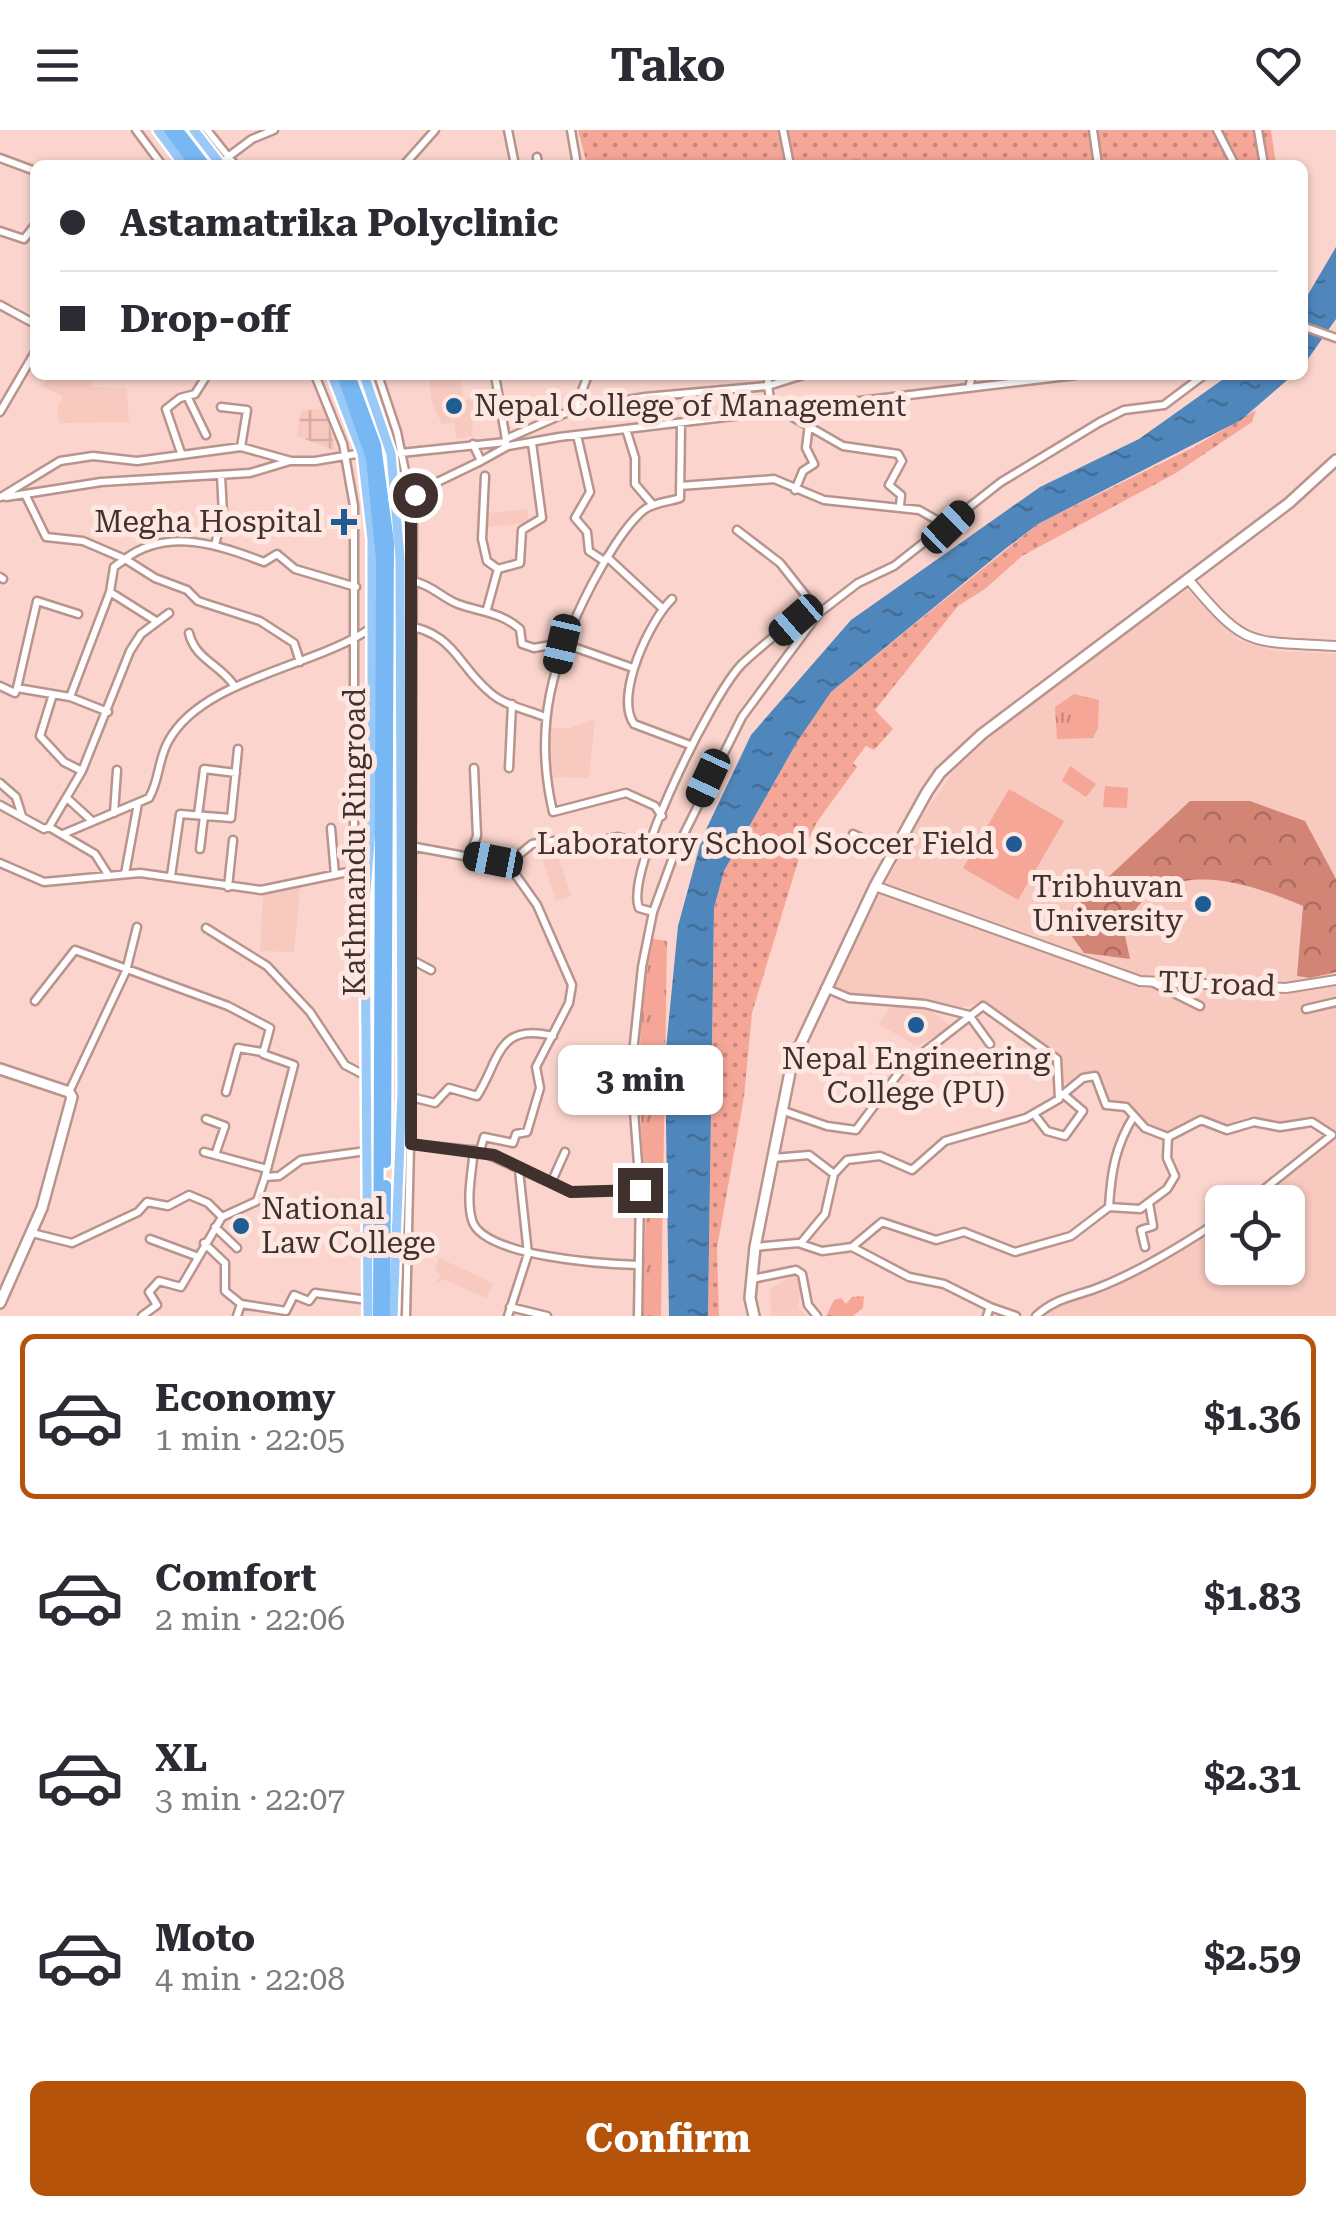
<!DOCTYPE html>
<meta charset="utf-8">
<style>
:root{--surface:#fff;--page:#f7f7f7;--text:#2b2b33;--muted:#7c7c81;--line:#e1e1e2;--accent:#b45309}
body{margin:0;font-family:"Roboto Serif",serif;background:var(--page);color:var(--text);height:100vh;display:flex;flex-direction:column;font-size:38px;white-space:nowrap}
*{box-sizing:border-box;margin:0}
p{font-size:32px;color:var(--muted)}
.icon{flex:none;width:55px;height:55px;fill:none;stroke:currentColor;stroke-width:2;stroke-linecap:round;stroke-linejoin:round}
.map{position:relative;height:1186px;overflow:hidden}
.sheet{display:flex;flex-direction:column;background:var(--surface);flex:1}
.sheet>*{flex:none}
.guide{position:absolute;left:30px;top:30px;width:1278px;height:220px;border-radius:15px;box-shadow:0 2px 8px #0004;display:grid;align-content:center;height:220px;padding:0 30px;background:var(--surface)}
.buttons{position:absolute;left:1205px;top:1055px;display:grid;gap:20px}
.buttons a{display:grid;place-items:center;width:100px;height:100px;border-radius:15px;background:var(--surface);box-shadow:0 2px 8px #0004;font-size:50px}
.end{position:absolute;width:45px;height:45px;margin:-22px;border:12px solid #40312e;background:#fff;box-shadow:0 0 0 5px #fff}
.from{border-radius:50%}
.bubble{position:absolute;height:70px;border-radius:15px;background:var(--surface);box-shadow:0 2px 8px #0004;font-size:32px;font-weight:700;line-height:70px;text-align:center}
.car{position:absolute;width:30px;height:60px;margin:-30px -15px;border-radius:12px;box-shadow:0 0 8px 2px #0007;background:linear-gradient(#222 24%,#8ab4d8 0 40%,#222 0 76%,#8ab4d8 0 86%,#222 0)}
.guide b{display:flex;align-items:center;gap:35px;height:95px;font-size:38px}
.guide b+b{border-top:2px solid var(--line)}
.guide i{width:25px;height:25px;background:var(--text)}
ul{padding:18px 0 0;list-style:none}
li{display:flex;align-items:center;gap:30px;height:165px;margin:0 20px 15px;padding:0 10px;border:5px solid transparent;border-radius:15px}
li div{flex:1}
li b{display:block;font-size:38px}
li em{font-style:normal;font-weight:700}
li.selected{border-color:var(--accent)}
li>.icon{width:90px;height:90px;stroke-width:1.5}
.action{display:flex;gap:20px;margin-top:auto;padding:20px 30px}
.action a{flex:1;height:115px;border-radius:15px;background:var(--accent);color:#fff;font-size:40px;font-weight:700;line-height:115px;text-align:center}
header{display:flex;justify-content:space-between;align-items:center;height:130px;padding:0 30px;background:var(--surface);font-size:45px;font-weight:700}
.map>svg:first-child{display:block}
</style>
<header><svg class="icon" aria-label="menu" viewBox="0 0 24 24"><path d="M4 6h16M4 12h16M4 18h16"/></svg>Tako<svg class="icon" aria-label="heart" viewBox="0 0 24 24"><path d="M12 20l-8-8c-3-5 5-10 8-4 3-6 11-1 8 4z"/></svg></header>
<div class="map">
<svg width="1336" height="1186" viewBox="0 0 1336 1186">
<defs>
<pattern id="industrial-grid" width="8" height="8" patternUnits="userSpaceOnUse" patternTransform="scale(2.5)"><rect width="8" height="8" fill="#f7c9bf"/><path d="M0 4h8M4 0v8" fill="none" stroke="#d5ada4"/></pattern>
<pattern id="grass-dots" width="8" height="8" patternUnits="userSpaceOnUse" patternTransform="scale(2.5)"><rect width="8" height="8" fill="#f6a697"/><path d="M2 2h.1M6 6h.1" fill="none" stroke="#c9887c" stroke-width="1.8" stroke-linecap="round"/></pattern>
<pattern id="forest-crowns" width="20" height="18" patternUnits="userSpaceOnUse" patternTransform="scale(2.5)"><rect width="20" height="18" fill="#d28475"/><path d="M2 6a3 3 0 1 1 6 0M12 15a3 3 0 1 1 6 0" fill="none" stroke="#ac6d60"/></pattern>
<pattern id="park-tufts" width="24" height="20" patternUnits="userSpaceOnUse" patternTransform="scale(2.5)"><rect width="24" height="20" fill="#f6a697"/><path d="M3 7l-1-3M5 7V3M7 7l1-3M15 17l-1-3M17 17v-4M19 17l1-3" fill="none" stroke="#c9887c"/></pattern>
<pattern id="water-ripples" width="26" height="14" patternUnits="userSpaceOnUse" patternTransform="scale(2.5)"><rect width="26" height="14" fill="#4f86bb"/><path d="M2 4q2-2 4 0t4 0M15 11q2-2 4 0t4 0" fill="none" stroke="#436e98"/></pattern>
</defs>
<rect width="100%" height="100%" fill="#fbd5cd"/>
<path fill="#f7c9bf" d="M48,245h42l2,12 35,1 2,34 -69,1 -3,-15 6,-11 -21,-11z
M429,245l32,3 1,22 12,-1 -2,37 -16,3 -1,-16 -13,1 -11,-23z
M527,379l2,14 -42,4v-14z
M1187,460l51,50 37,11 61,3v480l-30,-13 -29,3 -22,-8 -17,3 -12,10 -32,-9 -25,15 -17,-5 -27,-26 -21,-3 -8,-28 -34,11 -5,-30 -70,-52 -35,7 -33,-9 -77,-7 -12,-6 91,-169 34,-49 69,-62z
M595,589l-6,59 -38,-1 -4,-49h23z
M554,713l17,53 -15,5 -18,-56z
M301,750l-7,72 -34,-1 3,-58 14,-10z
M893,874l33,3 26,20 -35,19 -39,-22z
M1336,1010v176h-297l18,-12 40,-9 125,-72v45h66v-66h-32z
M439,1128l54,25 -6,15 -45,-19 -8,6 6,-9 -5,-9z
M795,1142l7,10 -4,26 9,8h-36l-1,-26z"/>
<path fill="url(#industrial-grid)" d="M325,278v1l11,42 -39,-15 4,-25z"/>
<path fill="url(#grass-dots)" d="M578,0h693l5,35h-689z
M1256,280l-4,12 -76,51 -154,83 -37,33 -27,17 -83,104 18,19 -19,21 -8,-4 -13,17 4,4 -40,55 -18,36 -47,155 -8,84 -27,151 2,68h-11l6,-408 10,-37 73,-129 34,-50 207,-168 156,-77z"/>
<path fill="url(#forest-crowns)" d="M1190,671h60l55,20 31,58v93l-26,6 -13,-2 6,-70c-47,-20 -120,-47 -163,-2 -7,7 -11,19 -16,27l6,28 -46,-6 -23,-32z"/>
<path fill="url(#park-tufts)" d="M1074,564l25,6 -1,28 -5,10 -36,1 -2,-32z
M653,809l14,2 -6,375h-20c1,-38 6,-78 4,-116 -5,-99 -12,-162 8,-261z
M864,1166l-1,12 -10,8h-27l8,-16 7,-2 5,6 6,-7z"/>
<path fill="#f6a697" d="M1070,636l26,18 -10,13 -24,-16z
M1105,656l23,2 -1,20 -24,-1z
M1009,659l55,32 -46,79 -55,-32z"/>
<path fill="url(#water-ripples)" d="M1336,117v72l-33,47v-63z
M1229,245h64l-52,45 -203,104 -33,25 -174,143 -34,50 -73,129 -10,37 -6,408h-39l-4,-257 13,-133 24,-88 49,-103 100,-115 189,-133 99,-48z"/>
<g fill="none" stroke-linecap="round" stroke-linejoin="round">
<g stroke="#b8948d" stroke-width="11">
<path id="minor" d="M136,0l26,35
M207,0l28,35
M508,0l7,35
M571,0l6,35
M783,0l7,35
M1093,0l5,35
M1217,0l18,35
M1258,0l6,35
M537,27l1,8
M0,28l35,13
M220,33l32,-24 22,-9
M404,35l31,-35
M852,35h6
M0,101l24,8 11,-14
M0,175l35,19
M1302,196l34,12
M315,245l28,69 11,62v364
M378,245l19,57 16,78 -2,594 -5,212
M495,245l11,65
M969,258l3,-13
M188,268l18,37
M221,277l26,3 -6,37
M575,279l13,-34
M772,281l-4,-25 35,-11
M782,281l61,35 55,8 4,7 -13,24 12,10 -1,11
M0,282l35,-60
M626,299l9,29v26l18,21
M577,305l13,57 -15,26 12,14 2,19 15,10
M506,309l69,-30 70,-12 123,-11v-11
M181,323l-15,-44 14,-11 15,-4 12,-19
M391,324l115,-12
M481,331l27,-15 51,-9 517,-62
M485,346l-3,63 5,22 11,8
M680,356l94,-7 50,21 95,10 30,17
M795,360l8,-19 11,-7 -8,-16 3,-24
M26,366l20,41 37,4 42,18 -11,8 -4,25 -40,105
M1,367l59,-36 33,-5 44,5 104,-14 50,14h24l47,-8
M6,367l95,-15 149,-9 40,-12
M398,371l83,-40 -8,-17
M737,400l43,33 34,43
M215,415l8,-31 -2,-39
M607,427l55,51
M0,447l3,2
M413,451c21,5 29,17 45,23 22,8 43,8 62,25l2,15 12,4 28,-5 71,25
M110,462l46,29
M672,469c-22,21 -58,97 -38,125l56,21
M487,479l11,-40 22,-6 2,-33 20,-12 -10,-75
M400,494c58,9 55,41 93,71 14,11 35,15 52,22
M189,503c6,27 33,32 46,54
M300,532l-6,-19 -34,-22 -62,-20 -11,-11 -32,-12 -30,-19c43,-32 94,-14 139,3l13,-8 18,15 61,18
M0,556l15,7 2,-5 53,9 38,15
M17,558l20,-87 41,13
M53,564l-13,42 24,26 18,9
M509,638l3,-64
M0,653l16,14 6,19
M68,669l23,21
M0,675l44,24 5,-2 33,-56 48,-120 11,-17 28,-21
M114,683l3,-43
M198,685l6,-46 32,4
M662,686l-7,-10 -29,-13 -73,19c-20,-86 -1,-151 39,-228 11,-21 34,-60 52,-74 10,-8 25,-8 36,-12l1,-74
M49,697l46,27 14,22
M331,698l4,47
M63,704l86,-36c11,-19 9,-40 20,-58 35,-62 146,-73 202,-112
M853,704l40,19
M410,716l98,18 24,-20 20,-3 41,1 25,-5 57,15
M200,719l4,-33
M469,726l8,-20 -3,-68
M0,733l44,19 96,-9 121,17 106,-22
M125,744l13,-71
M171,746l9,-62 51,4 7,-69
M228,757l5,-47
M653,782l-14,-4c-15,-36 73,-214 103,-244 22,-21 48,-40 71,-59
M206,798l61,38 43,46 35,53 21,11
M410,829l21,11
M1154,853l46,23
M825,858l24,10 76,6 44,11 21,29
M35,871l40,-51 153,56 42,22 -7,26 31,11 -29,112 14,-1 22,-16 65,-9
M1306,879l30,-7
M69,962l57,-121 11,-44
M226,962l12,-44 24,4
M1061,966l22,-18 12,-2 11,29 20,2 19,21 23,9 33,-17 26,10 27,-8 26,5 32,-5 20,13 -84,67
M411,967l24,6 14,-15 28,8c23,-36 20,-74 76,-60
M1034,984l13,17 18,5 18,-25 -20,-17
M206,989l19,7 -10,29
M400,1013l80,8 91,41 69,-2
M474,1020c-2,21 -8,49 -2,70 10,37 134,44 166,45
M480,1021l4,-14 29,6 3,-9 11,-2 13,-44 -4,-21 33,-64 3,-18 -35,-80 -29,-41
M204,1022l63,17
M773,1028l36,-3 25,19 13,-14 33,-4 32,14 33,-29 81,-23 33,-19 -2,-40 -74,-53 -82,64 -45,60 -29,-4 -46,-16
M551,1053l14,-31
M1109,1077l31,2 27,-20 8,-13 -8,-18 1,-21
M215,1097l22,21
M32,1103l40,10 66,-31 9,-10 21,4 21,-11 19,8 14,14
M150,1109l46,17
M204,1113l21,20v28l16,13 45,7 8,-16 15,6 6,-8 53,7
M801,1113l24,-29 9,-40
M755,1117l43,-4 24,8 30,-4 57,30 35,7 46,23 -3,9
M852,1117l30,-25 54,18 28,-8 51,20 56,-16 38,-29c2,-34 6,-61 25,-91
M1145,1117l-4,-17 12,-4 -4,-23
M752,1149l44,-9 6,4 6,31 9,11
M510,1177l37,9
M990,1177l26,9
M142,1186l15,-11 -8,-13 10,-11 22,6 41,-70 35,-16 8,-24
M237,1186l4,-12
M508,1186l20,-62 -9,-84
M638,1186l2,-126 -9,-118 11,-105 11,-55 22,-60 67,-135 77,-104 39,-30 36,-17 107,-84 99,-60 24,-12 40,-5 40,-30
M1036,1186c17,-16 34,-19 56,-26 44,-16 91,-45 130,-71"/>
</g>
<g stroke="#b8948d" stroke-width="12">
<path id="tertiary" d="M1188,449c59,70 59,62 148,67
M875,756l265,95 146,7 50,-8"/>
</g>
<g stroke="#b8948d" stroke-width="14">
<path id="secondary" d="M0,939l69,23 3,5 -30,111 -42,95
M754,1186l-4,-18 5,-51 37,-185 83,-176 52,-94 13,-19 42,-39 307,-231 47,-43"/>
</g>
<g stroke="#fff" stroke-width="14">
<path id="primary" d="M158,0l26,35
M194,0l27,35
M332,245l30,78 10,86v278l-7,86 3,413
M364,245l27,79 9,104 2,534 -9,224"/>
</g>
<g stroke="#fff" stroke-width="15">
<path id="trunk" d="M169,0l26,35
M178,0l27,35
M342,245l29,83 10,101 -3,757
M350,245l26,70 13,97 -3,621
M385,1186l1,-131"/>
</g>
<use href="#minor" stroke="#fff" stroke-width="6"/>
<use href="#tertiary" stroke="#fff" stroke-width="8"/>
<use href="#secondary" stroke="#fff" stroke-width="9"/>
<use href="#primary" stroke="#98c9f7" stroke-width="9"/>
<use href="#trunk" stroke="#76b7f4" stroke-width="10"/>
</g>
<g fill="none" stroke-linecap="round" stroke-linejoin="round">
<path stroke="#40312e" stroke-width="12" d="M415,365l-4,1v648l83,11 77,37 69,-2"/>
</g>
<g fill="#1e5c93" stroke="#fee6e1" stroke-width="4">
<circle cx="454" cy="276" r="10"/>
<path d="M339 377h10v10h10v10h-10v10h-10v-10h-10v-10h10z"/>
<circle cx="1014" cy="714" r="10"/>
<circle cx="1203" cy="774" r="10"/>
<circle cx="916" cy="895" r="10"/>
<circle cx="241" cy="1096" r="10"/>
</g>
<g text-anchor="middle" stroke-width="10" stroke-linejoin="round" paint-order="stroke">
<g font-size="30" fill="#40312e" stroke="#fee6e1" text-anchor="end">
<text x="474" y="286" text-anchor="start">Nepal College of Management</text>
<text x="322" y="402">Megha Hospital</text>
<text x="994" y="724">Laboratory School Soccer Field</text>
<text x="1183" y="767">Tribhuvan<tspan x="1183" dy="34">University</tspan></text>
<text x="916" y="939" text-anchor="middle">Nepal Engineering<tspan x="916" dy="34">College (PU)</tspan></text>
<text x="261" y="1089" text-anchor="start">National<tspan x="261" dy="34">Law College</tspan></text>
</g>
<g font-size="30" fill="#40312e" stroke="#fee6e1">
<text transform="translate(355 712) rotate(-90)" y="10">Kathmandu Ringroad</text>
<text transform="translate(1217 854) rotate(2)" y="10">TU road</text>
</g>
</g>
</svg>
<div class="buttons">
<a><svg class="icon" aria-label="locate" viewBox="0 0 24 24"><circle cx="12" cy="12" r="6"/><path d="M12 2v4M12 18v4M2 12h4M18 12h4"/></svg></a>
</div>
<i class="end from" style="left:415px;top:365px"></i>
<i class="end" style="left:640px;top:1060px"></i>
<div class="bubble" style="left:558px;top:915px;width:165px">3 min</div>
<i class="car" style="left:948px;top:397px;rotate:46deg"></i>
<i class="car" style="left:796px;top:490px;rotate:229deg"></i>
<i class="car" style="left:562px;top:514px;rotate:193deg"></i>
<i class="car" style="left:708px;top:648px;rotate:205deg"></i>
<i class="car" style="left:493px;top:730px;rotate:281deg"></i>
<div class="guide">
<b><i class="from"></i>Astamatrika Polyclinic</b>
<b><i></i>Drop-off</b>
</div>
</div>
<section class="sheet">
<ul>
<li class="selected"><svg class="icon" aria-label="car" viewBox="0 0 24 24"><path d="M5 17H2v-5l4-1 3-4h7l3 4 3 1v5h-3M9 17h6M6 11h13"/><circle cx="7" cy="17" r="2"/><circle cx="17" cy="17" r="2"/></svg><div><b>Economy</b><p>1 min · 22:05</p></div><em>$1.36</em></li>
<li><svg class="icon" aria-label="car" viewBox="0 0 24 24"><path d="M5 17H2v-5l4-1 3-4h7l3 4 3 1v5h-3M9 17h6M6 11h13"/><circle cx="7" cy="17" r="2"/><circle cx="17" cy="17" r="2"/></svg><div><b>Comfort</b><p>2 min · 22:06</p></div><em>$1.83</em></li>
<li><svg class="icon" aria-label="car" viewBox="0 0 24 24"><path d="M5 17H2v-5l4-1 3-4h7l3 4 3 1v5h-3M9 17h6M6 11h13"/><circle cx="7" cy="17" r="2"/><circle cx="17" cy="17" r="2"/></svg><div><b>XL</b><p>3 min · 22:07</p></div><em>$2.31</em></li>
<li><svg class="icon" aria-label="car" viewBox="0 0 24 24"><path d="M5 17H2v-5l4-1 3-4h7l3 4 3 1v5h-3M9 17h6M6 11h13"/><circle cx="7" cy="17" r="2"/><circle cx="17" cy="17" r="2"/></svg><div><b>Moto</b><p>4 min · 22:08</p></div><em>$2.59</em></li>
</ul>
<div class="action"><a>Confirm</a></div>
</section>
